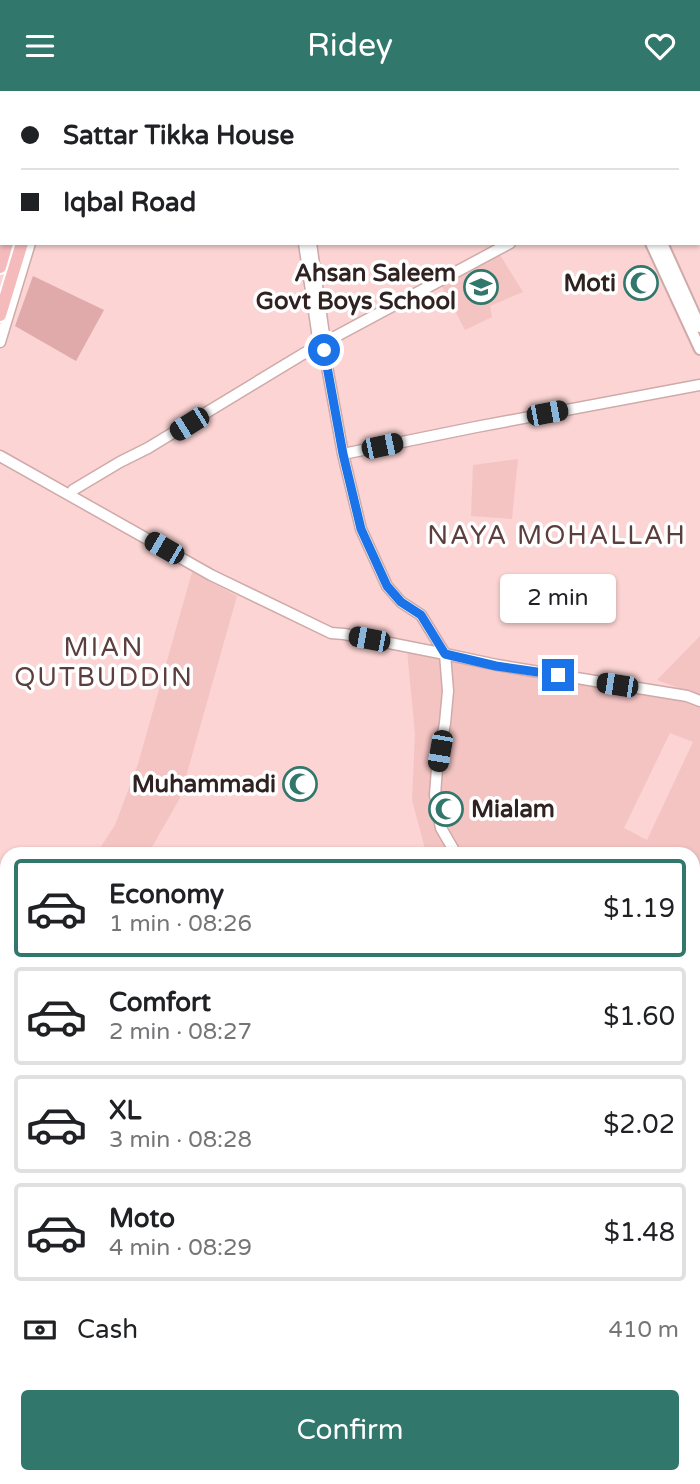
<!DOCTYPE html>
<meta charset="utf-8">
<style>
:root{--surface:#fff;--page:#f2f2f2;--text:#202124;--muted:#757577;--line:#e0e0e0;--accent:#31776c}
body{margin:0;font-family:"Varela Round",sans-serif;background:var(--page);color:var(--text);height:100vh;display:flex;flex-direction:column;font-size:26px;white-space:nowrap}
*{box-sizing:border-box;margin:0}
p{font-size:23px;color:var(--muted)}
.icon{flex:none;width:38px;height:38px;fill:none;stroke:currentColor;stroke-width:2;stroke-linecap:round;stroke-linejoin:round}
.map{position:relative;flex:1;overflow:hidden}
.sheet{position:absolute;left:0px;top:756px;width:700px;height:637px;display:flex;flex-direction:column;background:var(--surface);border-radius:21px 21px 0 0;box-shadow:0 2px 5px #0004}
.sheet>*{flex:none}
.hud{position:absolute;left:0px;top:0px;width:700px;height:154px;box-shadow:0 2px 5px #0004;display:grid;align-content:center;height:154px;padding:0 21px;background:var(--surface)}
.end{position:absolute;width:32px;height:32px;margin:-16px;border:9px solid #1a73e8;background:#fff;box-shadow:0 0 0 4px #fff}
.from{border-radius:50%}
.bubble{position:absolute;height:49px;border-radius:7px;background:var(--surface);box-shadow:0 2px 5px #0004;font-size:23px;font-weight:600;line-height:49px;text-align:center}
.car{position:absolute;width:21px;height:42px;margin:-21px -10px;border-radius:9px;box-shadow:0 0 5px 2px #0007;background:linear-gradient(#222 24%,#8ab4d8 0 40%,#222 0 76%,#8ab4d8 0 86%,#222 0)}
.hud b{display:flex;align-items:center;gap:24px;height:66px;font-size:26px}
.hud b+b{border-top:2px solid var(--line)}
.hud i{width:18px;height:18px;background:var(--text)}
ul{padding:12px 0 0;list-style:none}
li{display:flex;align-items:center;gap:21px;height:98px;margin:0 14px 10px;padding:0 7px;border:4px solid var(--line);border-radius:7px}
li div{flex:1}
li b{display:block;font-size:26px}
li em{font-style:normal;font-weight:600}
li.selected{border-color:var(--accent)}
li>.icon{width:63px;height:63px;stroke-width:1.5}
.pay{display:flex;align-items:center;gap:18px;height:77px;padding:0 21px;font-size:26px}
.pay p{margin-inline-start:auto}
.cta{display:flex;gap:14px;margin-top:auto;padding:14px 21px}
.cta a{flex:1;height:80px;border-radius:7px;background:var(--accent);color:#fff;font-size:28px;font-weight:600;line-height:80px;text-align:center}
header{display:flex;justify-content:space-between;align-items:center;height:91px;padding:0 21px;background:var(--accent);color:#fff;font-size:32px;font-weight:600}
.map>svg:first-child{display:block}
</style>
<header><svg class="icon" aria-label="menu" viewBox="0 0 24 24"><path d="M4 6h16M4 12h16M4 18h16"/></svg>Ridey<svg class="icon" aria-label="heart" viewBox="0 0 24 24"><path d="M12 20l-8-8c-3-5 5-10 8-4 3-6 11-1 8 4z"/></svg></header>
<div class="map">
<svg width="700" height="1393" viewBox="0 0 700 1393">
<rect width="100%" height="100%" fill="#fbd4d3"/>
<path fill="#f4c4c3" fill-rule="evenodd" d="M282,0h261l-4,2h-257z
M497,159l26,42 -33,14 2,11 -27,13 -26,-49z
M518,368l-6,60 -41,-3 2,-51z
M192,481l45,24 -57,202 -32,56h-52l19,-29 23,-61z
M700,545v60l-43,-16z
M407,559l293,51v219l-6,-3 2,-5 -3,-2v-56h-265l-3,-5 -13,-49 3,-66zM670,642l23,9 -46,98 -23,-12z"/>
<path fill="#dfaaa9" d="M33,185l71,34 -28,51 -61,-35z"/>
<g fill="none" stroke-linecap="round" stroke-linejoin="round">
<path stroke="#e59494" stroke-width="2.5" d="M695,1274l5,3"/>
<g stroke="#cfaaa9" stroke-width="13">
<path id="tertiary" d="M281,0v2
M288,0v2
M698,84l2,1
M0,149l2,-6
M304,152l15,102 5,5 19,104 18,75 26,57 14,16 20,13 24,39 3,37 -3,32 -8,45 -2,27 6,33 15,26
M311,152l14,99v5
M0,251l30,-99
M343,363l133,-27 224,-42
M0,365l211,119 120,58 13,1 101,20 52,11 190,31 13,5
M70,404l3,-5 47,-28 28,-14 155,-94 207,-111
M693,961l7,5
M693,1175l7,-1
M363,1386l3,7
M282,1393l16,-7"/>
</g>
<g stroke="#cfaaa9" stroke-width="14">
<path id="secondary" d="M580,0v2
M590,0v2
M651,152l49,106
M662,152l38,84
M700,1048l-3,7 3,1
M693,1124l7,-18
M658,1393l1,-7"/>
</g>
<g stroke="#fff" stroke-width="16">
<path id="primary" d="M46,2v-2
M64,2l1,-2
M0,176l7,-24
M0,224l22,-72"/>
</g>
<use href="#tertiary" stroke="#fff" stroke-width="10"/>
<use href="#secondary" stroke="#fff" stroke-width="10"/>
<use href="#primary" stroke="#f5bbbc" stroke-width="12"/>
</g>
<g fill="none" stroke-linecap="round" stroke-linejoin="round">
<path stroke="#1a73e8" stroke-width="9" d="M324,259l19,104 18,75 26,57 14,16 20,13 24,39 51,12 62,9"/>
</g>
<defs>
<g id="mosque-ring" transform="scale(1.75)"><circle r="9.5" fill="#fff" stroke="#31776c" stroke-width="1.5"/><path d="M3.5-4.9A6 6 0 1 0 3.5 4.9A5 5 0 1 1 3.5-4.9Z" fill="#31776c"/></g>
<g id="school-ring" transform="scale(1.75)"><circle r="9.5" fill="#fff" stroke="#31776c" stroke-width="1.5"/><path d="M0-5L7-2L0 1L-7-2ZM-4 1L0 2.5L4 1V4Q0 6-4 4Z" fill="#31776c"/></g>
</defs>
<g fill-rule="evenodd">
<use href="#mosque-ring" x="641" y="192"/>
<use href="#school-ring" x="481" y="196"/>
<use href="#mosque-ring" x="300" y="693"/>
<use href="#mosque-ring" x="446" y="718"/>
</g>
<g text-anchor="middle" stroke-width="7" stroke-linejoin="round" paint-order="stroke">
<g font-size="24" font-weight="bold" fill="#312222" stroke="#fff" text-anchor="end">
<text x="456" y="190">Ahsan Saleem<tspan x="456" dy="28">Govt Boys School</tspan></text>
<text x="616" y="200">Moti</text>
<text x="276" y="701">Muhammadi</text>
<text x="471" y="726" text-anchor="start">Mialam</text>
</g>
<g font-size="26" letter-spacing="2" fill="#5d3e3e" stroke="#fff">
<text x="557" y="453">NAYA MOHALLAH</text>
<text x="104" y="565">MIAN<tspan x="104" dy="30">QUTBUDDIN</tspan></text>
</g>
</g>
</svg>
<i class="end from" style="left:324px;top:259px"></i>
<i class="end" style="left:558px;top:584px"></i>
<div class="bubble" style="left:500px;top:483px;width:116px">2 min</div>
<i class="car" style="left:547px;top:322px;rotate:79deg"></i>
<i class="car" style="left:189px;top:333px;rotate:238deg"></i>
<i class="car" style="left:382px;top:355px;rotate:78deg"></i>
<i class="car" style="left:164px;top:457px;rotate:300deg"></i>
<i class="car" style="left:369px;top:548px;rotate:281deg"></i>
<i class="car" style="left:617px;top:594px;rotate:279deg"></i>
<i class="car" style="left:440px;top:660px;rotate:190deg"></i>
<div class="hud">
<b><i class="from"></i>Sattar Tikka House</b>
<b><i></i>Iqbal Road</b>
</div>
<section class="sheet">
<ul>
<li class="selected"><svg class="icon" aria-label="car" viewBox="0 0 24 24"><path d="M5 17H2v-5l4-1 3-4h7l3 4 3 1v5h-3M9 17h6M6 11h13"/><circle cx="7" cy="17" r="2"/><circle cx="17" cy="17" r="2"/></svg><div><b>Economy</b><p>1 min · 08:26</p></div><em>$1.19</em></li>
<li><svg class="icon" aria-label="car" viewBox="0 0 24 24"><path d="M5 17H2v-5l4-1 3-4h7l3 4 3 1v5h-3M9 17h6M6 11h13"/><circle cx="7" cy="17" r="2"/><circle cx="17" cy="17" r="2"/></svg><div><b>Comfort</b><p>2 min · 08:27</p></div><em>$1.60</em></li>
<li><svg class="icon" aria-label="car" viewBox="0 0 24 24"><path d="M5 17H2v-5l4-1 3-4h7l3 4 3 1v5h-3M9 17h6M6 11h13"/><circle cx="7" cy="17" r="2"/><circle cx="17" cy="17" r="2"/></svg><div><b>XL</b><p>3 min · 08:28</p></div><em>$2.02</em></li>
<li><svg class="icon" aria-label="car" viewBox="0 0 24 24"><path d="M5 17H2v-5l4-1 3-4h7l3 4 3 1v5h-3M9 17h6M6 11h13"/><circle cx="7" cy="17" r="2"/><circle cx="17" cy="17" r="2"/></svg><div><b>Moto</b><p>4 min · 08:29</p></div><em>$1.48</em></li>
</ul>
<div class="pay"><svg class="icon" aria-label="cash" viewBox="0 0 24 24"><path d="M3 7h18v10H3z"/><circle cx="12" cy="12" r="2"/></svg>Cash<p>410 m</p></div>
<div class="cta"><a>Confirm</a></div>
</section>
</div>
